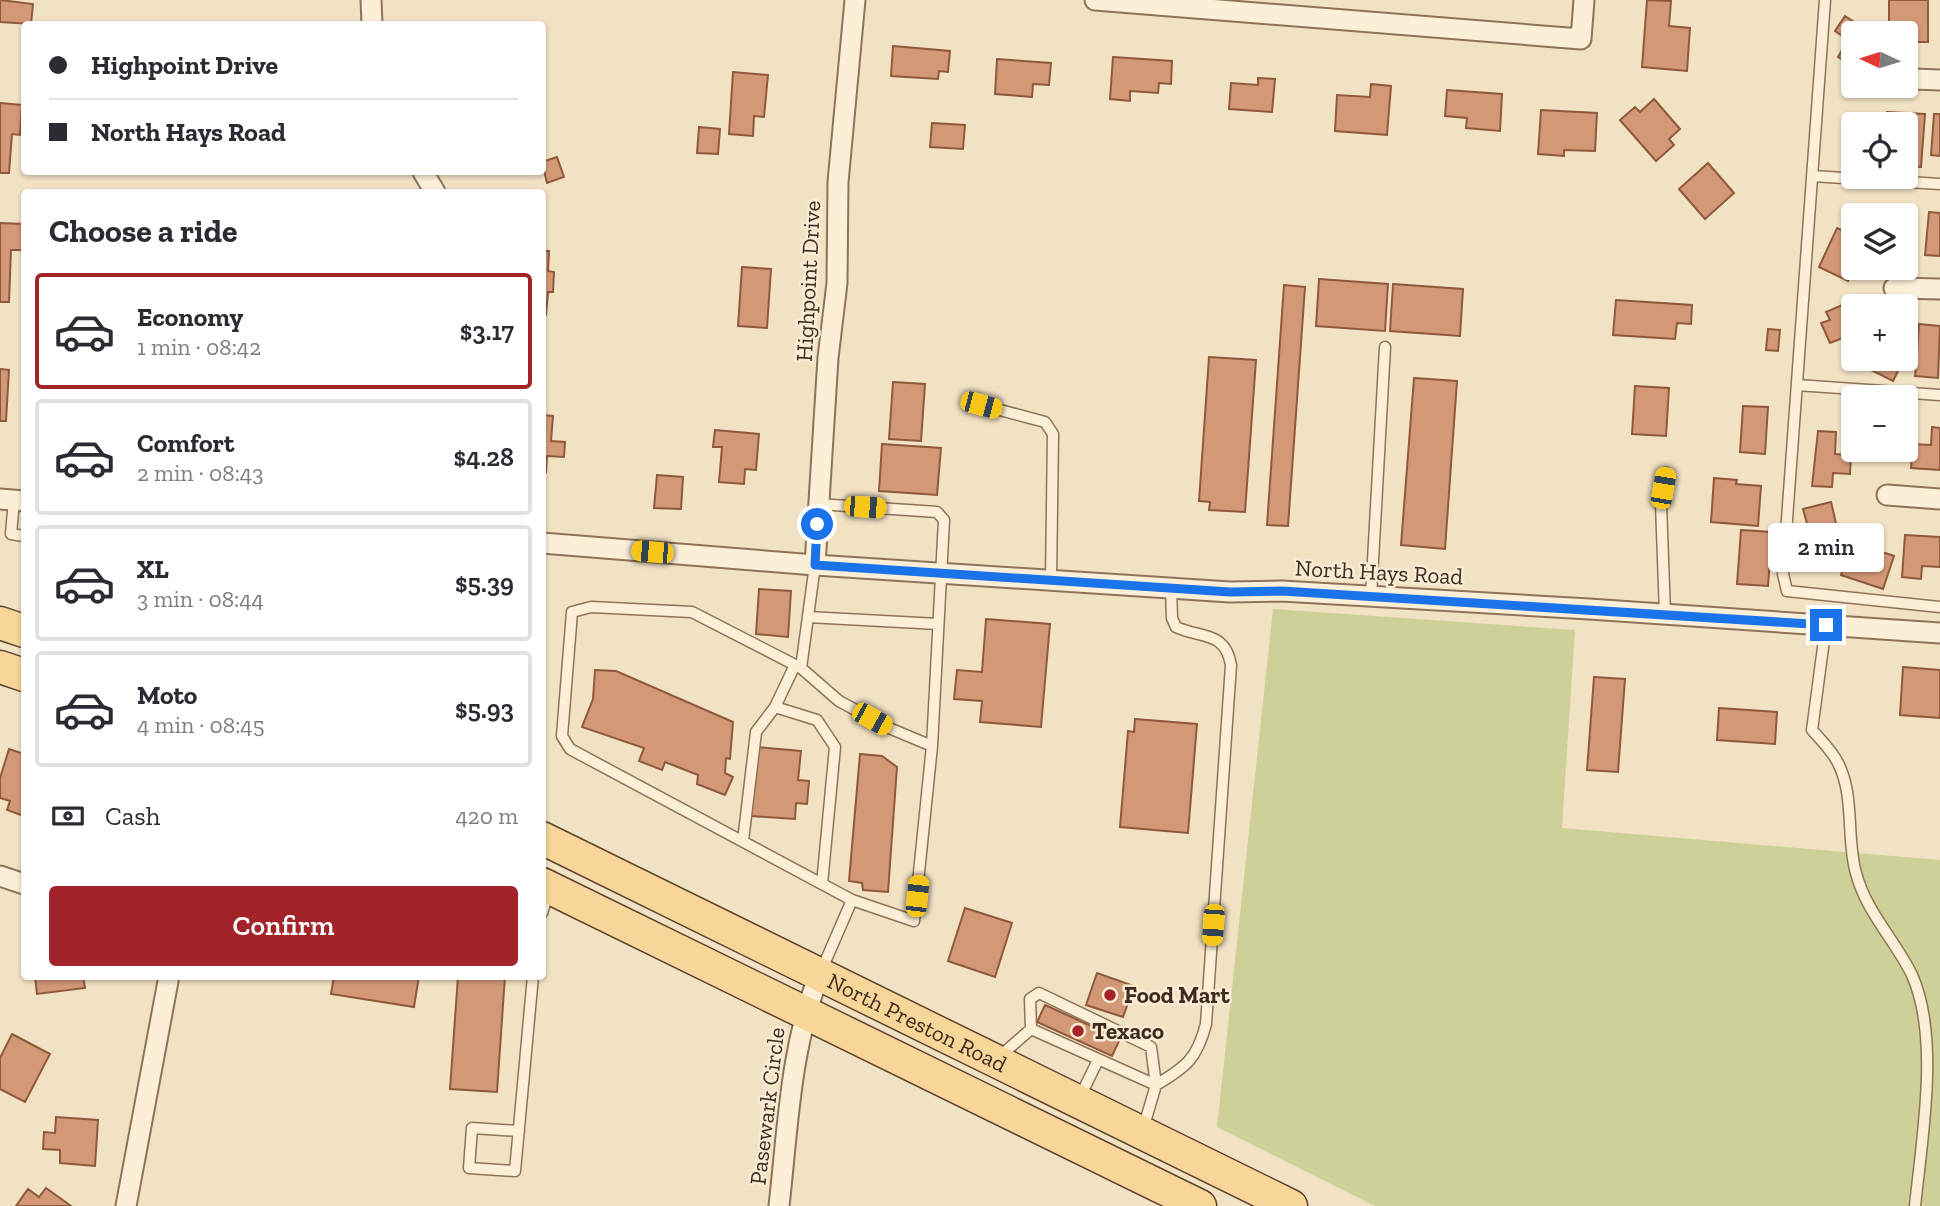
<!DOCTYPE html>
<meta charset="utf-8">
<style>
:root{--surface:#fff;--page:#f7f7f7;--text:#2b2b33;--muted:#7c7c81;--line:#e1e1e2;--accent:#a3232a}
body{margin:0;font-family:"Zilla Slab",serif;background:var(--page);color:var(--text);height:100vh;display:flex;flex-direction:column;font-size:26px;white-space:nowrap}
*{box-sizing:border-box;margin:0}
p{font-size:23px;color:var(--muted)}
.icon{flex:none;width:38px;height:38px;fill:none;stroke:currentColor;stroke-width:2;stroke-linecap:round;stroke-linejoin:round}
.map{position:relative;flex:1;overflow:hidden}
.panel{position:absolute;left:21px;top:189px;width:525px;height:791px;display:flex;flex-direction:column;background:var(--surface);border-radius:7px;box-shadow:0 2px 5px #0004}
.panel>*{flex:none}
.hud{position:absolute;left:21px;top:21px;width:525px;height:154px;border-radius:7px;box-shadow:0 2px 5px #0004;display:grid;align-content:center;height:154px;padding:0 28px;background:var(--surface)}
.needle{width:46px;rotate:274deg}
.controls{position:absolute;left:1841px;top:21px;display:grid;gap:14px}
.controls a{display:grid;place-items:center;width:77px;height:77px;border-radius:7px;background:var(--surface);box-shadow:0 2px 5px #0004;font-size:35px}
.end{position:absolute;width:32px;height:32px;margin:-16px;border:9px solid #1a73e8;background:#fff;box-shadow:0 0 0 4px #fff}
.from{border-radius:50%}
.bubble{position:absolute;height:49px;border-radius:7px;background:var(--surface);box-shadow:0 2px 5px #0004;font-size:23px;font-weight:600;line-height:49px;text-align:center}
.car{position:absolute;width:21px;height:42px;margin:-21px -10px;border-radius:9px;box-shadow:0 0 5px 2px #0007;background:linear-gradient(#f5c518 24%,#345 0 40%,#f5c518 0 76%,#345 0 86%,#f5c518 0)}
.hud b{display:flex;align-items:center;gap:24px;height:66px;font-size:26px}
.hud b+b{border-top:2px solid var(--line)}
.hud i{width:18px;height:18px;background:var(--text)}
ul{padding:0;list-style:none}
li{display:flex;align-items:center;gap:21px;height:116px;margin:0 14px 10px;padding:0 14px;border:4px solid var(--line);border-radius:7px}
li div{flex:1}
li b{display:block;font-size:26px}
li em{font-style:normal;font-weight:600}
li.current{border-color:var(--accent)}
li>.icon{width:63px;height:63px;stroke-width:1.5}
h2{padding:0 28px;font-size:32px;line-height:84px}
.pay{display:flex;align-items:center;gap:18px;height:77px;padding:0 28px;font-size:26px}
.pay p{margin-inline-start:auto}
.button{display:flex;gap:14px;margin-top:auto;padding:14px 28px}
.button a{flex:1;height:80px;border-radius:7px;background:var(--accent);color:#fff;font-size:28px;font-weight:600;line-height:80px;text-align:center}
.map>svg:first-child{display:block}
</style>
<div class="map">
<svg width="1940" height="1206" viewBox="0 0 1940 1206">
<rect width="100%" height="100%" fill="#f2e2c4"/>
<path fill="#cdd197" d="M1273,609l302,21 -13,198 378,32v346h-565l-158,-79z"/>
<path fill="#d39977" stroke="#90593c" stroke-width="2" d="M0,0l33,4 -2,20 -31,-2z
M1647,0l24,1 -2,25 21,2 -3,43 -45,-4z
M1889,0h39v42h-22v-9h-17z
M1845,16l26,17h-18v34l-15,-10 10,-17 -13,-9z
M893,46l57,5 -2,21 -9,-1 -1,8 -47,-3z
M1113,57l59,4 -1,23 -12,-1 -1,10 -28,-2v10l-20,-2z
M997,59l54,4 -2,22 -16,-1 -1,13 -37,-3z
M733,72l35,3 -4,42 -10,-1 -1,20 -24,-2z
M1258,78l17,1 -3,33 -43,-3 2,-26 27,2z
M1371,84l20,2 -4,49 -52,-4 2,-36 33,2z
M1447,90l55,4 -2,37 -34,-3 1,-10 -22,-2z
M1654,99l26,30 -11,10 5,6 -18,16 -36,-41 15,-13 5,5z
M0,103l22,2 -2,30 -8,-1 -3,39h-9z
M1541,110l56,3 -2,38 -31,-1v6l-26,-2z
M1887,112l38,2 -4,53 -15,-1v-42h-20z
M1934,114h6v42l-9,-1z
M932,123l33,2 -2,24 -33,-2z
M699,127l21,2 -2,25 -21,-1z
M557,157l7,20 -17,6 -5,-21z
M1708,163l26,30 -29,26 -26,-30z
M1873,207l36,2 -2,37 -1,-31h-34z
M1929,212l11,1v43l-15,-1z
M0,223l24,1 -1,26h-12l-2,52h-9z
M1837,228l16,8 1,32 -6,13 -29,-14z
M542,251h7l-1,20 6,1 -1,20h-5l-2,23h-4z
M742,267l29,2 -4,59 -29,-2z
M1319,279l69,5 -3,47 -69,-5z
M1393,284l70,5 -3,47 -70,-5z
M1284,285l21,2 -17,239 -21,-1z
M1616,300l76,5 -1,19 -14,-1 -2,16 -62,-4z
M1854,300l3,6h-4v28l-23,9 -9,-20 9,-3 -4,-8z
M1919,324l21,2 -2,52 -23,-2z
M1768,329l12,1 -2,21 -12,-1z
M1209,357l47,3 -11,152 -36,-2 1,-8 -11,-1z
M1856,359h48l-11,22 -38,-19z
M0,369l9,1 -3,51h-6z
M1414,378l43,3 -12,168 -44,-4z
M893,382l32,2 -4,57 -32,-2z
M1635,386l34,2 -3,48 -34,-2z
M1743,406l25,1 -3,47 -25,-2z
M542,415l11,1 -2,25 14,1 -1,15 -17,-1 -1,16 -4,-1z
M1932,427l8,1v42l-29,-2 2,-24 18,1z
M715,430l44,4 -3,36 -11,-1 -1,15 -25,-2 3,-35h-9z
M1818,431l18,1 -1,22 16,1 -1,19 -17,-1 -1,14 -20,-1z
M882,444l59,4 -4,47 -58,-4z
M1854,450h43v3l-42,7z
M657,475l26,2 -2,32 -27,-1z
M1714,478l23,2 -1,4 25,2 -3,40 -47,-4z
M1831,502l8,34 -11,3 3,11 -24,6 -6,-27 7,-2 -5,-18z
M1741,530l31,2 -4,54 -31,-2z
M1854,535l21,8 -2,6 21,7 -11,33 -42,-14z
M1905,535l35,2v30l-18,-1 -1,13 -19,-2z
M759,589l32,2 -3,46 -32,-3z
M986,619l64,5 -9,103 -61,-5 2,-21 -28,-2 3,-29 25,2z
M1903,667l37,3v48l-40,-3z
M595,670l21,1 117,51 -3,37 -4,-1 -1,15 8,4 -8,18 -28,-11 1,-9 -33,-13 -3,8 -23,-9 5,-13 -62,-21 11,-28z
M1594,677l31,2 -7,93 -31,-2z
M1719,708l58,4 -2,32 -58,-4z
M1135,719l62,5 -9,109 -68,-6 8,-96 6,1z
M757,747l44,4 -3,29 11,1 -2,23 -11,-1 -1,16 -44,-3z
M9,749l15,5v62l-17,-6 3,-9 -10,-3v-20z
M860,754l22,2 15,11 -9,125 -25,-2 -1,-7 -13,-2z
M965,908l47,15 -17,54 -47,-16z
M1097,973l37,13 -11,31 -37,-12z
M35,976h48l2,12 -48,6z
M334,976h85l-5,31 -83,-13z
M458,976h47l-8,116 -47,-3z
M1045,1005l75,34 -8,17 -75,-34z
M12,1034l38,20 -25,48 -25,-13v-31z
M56,1117l42,3 -3,46 -35,-3v-13l-17,-1 1,-17 11,1z
M46,1188l25,18h-55l12,-17 11,8z"/>
<g fill="none" stroke-linecap="round" stroke-linejoin="round">
<g stroke="#8f7358" stroke-width="13">
<path id="service" d="M1825,0l-42,574 4,17 153,16
M1812,176l128,8
M1797,385l143,10
M981,405l64,17 8,12 -2,146
M14,500l-3,34 13,2
M818,504l119,8 7,8 -12,226
M815,565l-14,103 -109,-56 -101,-5 -19,5 -10,124 8,13 282,151 -30,69
M1371,596l14,-249
M1665,614l-4,-110 5,-31
M808,617l130,7
M1826,625l-14,105c9,10 20,21 26,33 17,33 8,76 18,110 10,39 39,67 56,102 28,63 10,162 3,231
M795,665l-20,42 42,13 18,27 -13,137
M801,668l38,33 50,27 43,18 -18,175 -62,-21
M743,841l13,-109 19,-25
M542,913l7,-22
M1031,1029l-1,-30 9,-6 112,54 5,38c30,-18 41,-26 50,-61l25,-359c-6,-34 -28,-26 -55,-38l-4,-9 -1,-30
M998,1058l33,-29 125,56 -13,44
M1080,1097l18,-37
M519,1131l-47,-3 -3,40 46,3 18,-195"/>
</g>
<g stroke="#8f7358" stroke-width="23">
<path id="minor" d="M371,0l1,24
M1095,0l486,39 3,-39
M1913,79l27,1
M423,172l12,20
M1894,288l46,1
M1887,495l53,4
M0,499l24,2
M542,543l273,22 415,27 52,-1 307,18 351,24
M815,565l13,-207 9,-75 1,-101 17,-182
M0,876l24,8
M126,1206l43,-230
M779,1206c9,-79 11,-159 41,-233"/>
</g>
<g stroke="#5c412d" stroke-width="35">
<g id="primary">
<path d="M0,623l24,8"/>
<path d="M0,667l24,8"/>
<path id="s1" d="M542,838l749,368"/>
<path d="M542,884l658,322"/>
</g>
</g>
<use href="#service" stroke="#fcefd8" stroke-width="10"/>
<use href="#minor" stroke="#fcefd8" stroke-width="19"/>
<use href="#primary" stroke="#f8d699" stroke-width="32"/>
</g>
<g fill="none" stroke-linecap="round" stroke-linejoin="round">
<path stroke="#1a73e8" stroke-width="9" d="M817,524l-2,41 415,27 52,-1 544,34"/>
</g>
<g fill="#a3232a" stroke="#f9ecd5" stroke-width="2.5">
<circle cx="1110" cy="995" r="7"/>
<circle cx="1078" cy="1031" r="7"/>
</g>
<g text-anchor="middle" stroke-width="5" stroke-linejoin="round" paint-order="stroke">
<g font-size="23" fill="#3d2c1e" stroke="#f9ecd5">
<text transform="translate(808 281) rotate(-87)" y="8">Highpoint Drive</text>
<text transform="translate(1379 572) rotate(3)" y="8">North Hays Road</text>
<text dy="8" stroke="none"><textPath href="#s1" startOffset="418">North Preston Road</textPath></text>
<text transform="translate(767 1106) rotate(-83)" y="8">Pasewark Circle</text>
</g>
<g font-size="23" font-weight="bold" fill="#3d2c1e" stroke="#f9ecd5" text-anchor="start">
<text x="1124" y="1003">Food Mart</text>
<text x="1092" y="1039">Texaco</text>
</g>
</g>
</svg>
<div class="controls">
<a><svg class="needle" viewBox="-14 -14 28 28"><path d="M0-13l5 13h-10z" fill="#e53935"/><path d="M0 13l5-13h-10z" fill="#7c7c81"/></svg></a>
<a><svg class="icon" aria-label="locate" viewBox="0 0 24 24"><circle cx="12" cy="12" r="6"/><path d="M12 2v4M12 18v4M2 12h4M18 12h4"/></svg></a>
<a><svg class="icon" aria-label="layers" viewBox="0 0 24 24"><path d="M12 4l9 5-9 5-9-5zM3 14l9 5 9-5"/></svg></a>
<a>+</a>
<a>−</a>
</div>
<i class="end from" style="left:817px;top:524px"></i>
<i class="end" style="left:1826px;top:625px"></i>
<div class="bubble" style="left:1768px;top:523px;width:116px">2 min</div>
<i class="car" style="left:981px;top:405px;rotate:105deg"></i>
<i class="car" style="left:1663px;top:488px;rotate:10deg"></i>
<i class="car" style="left:865px;top:507px;rotate:94deg"></i>
<i class="car" style="left:652px;top:552px;rotate:275deg"></i>
<i class="car" style="left:872px;top:719px;rotate:119deg"></i>
<i class="car" style="left:917px;top:896px;rotate:6deg"></i>
<i class="car" style="left:1213px;top:925px;rotate:184deg"></i>
<div class="hud">
<b><i class="from"></i>Highpoint Drive</b>
<b><i></i>North Hays Road</b>
</div>
<section class="panel">
<h2>Choose a ride</h2>
<ul>
<li class="current"><svg class="icon" aria-label="car" viewBox="0 0 24 24"><path d="M5 17H2v-5l4-1 3-4h7l3 4 3 1v5h-3M9 17h6M6 11h13"/><circle cx="7" cy="17" r="2"/><circle cx="17" cy="17" r="2"/></svg><div><b>Economy</b><p>1 min · 08:42</p></div><em>$3.17</em></li>
<li><svg class="icon" aria-label="car" viewBox="0 0 24 24"><path d="M5 17H2v-5l4-1 3-4h7l3 4 3 1v5h-3M9 17h6M6 11h13"/><circle cx="7" cy="17" r="2"/><circle cx="17" cy="17" r="2"/></svg><div><b>Comfort</b><p>2 min · 08:43</p></div><em>$4.28</em></li>
<li><svg class="icon" aria-label="car" viewBox="0 0 24 24"><path d="M5 17H2v-5l4-1 3-4h7l3 4 3 1v5h-3M9 17h6M6 11h13"/><circle cx="7" cy="17" r="2"/><circle cx="17" cy="17" r="2"/></svg><div><b>XL</b><p>3 min · 08:44</p></div><em>$5.39</em></li>
<li><svg class="icon" aria-label="car" viewBox="0 0 24 24"><path d="M5 17H2v-5l4-1 3-4h7l3 4 3 1v5h-3M9 17h6M6 11h13"/><circle cx="7" cy="17" r="2"/><circle cx="17" cy="17" r="2"/></svg><div><b>Moto</b><p>4 min · 08:45</p></div><em>$5.93</em></li>
</ul>
<div class="pay"><svg class="icon" aria-label="cash" viewBox="0 0 24 24"><path d="M3 7h18v10H3z"/><circle cx="12" cy="12" r="2"/></svg>Cash<p>420 m</p></div>
<div class="button"><a>Confirm</a></div>
</section>
</div>
